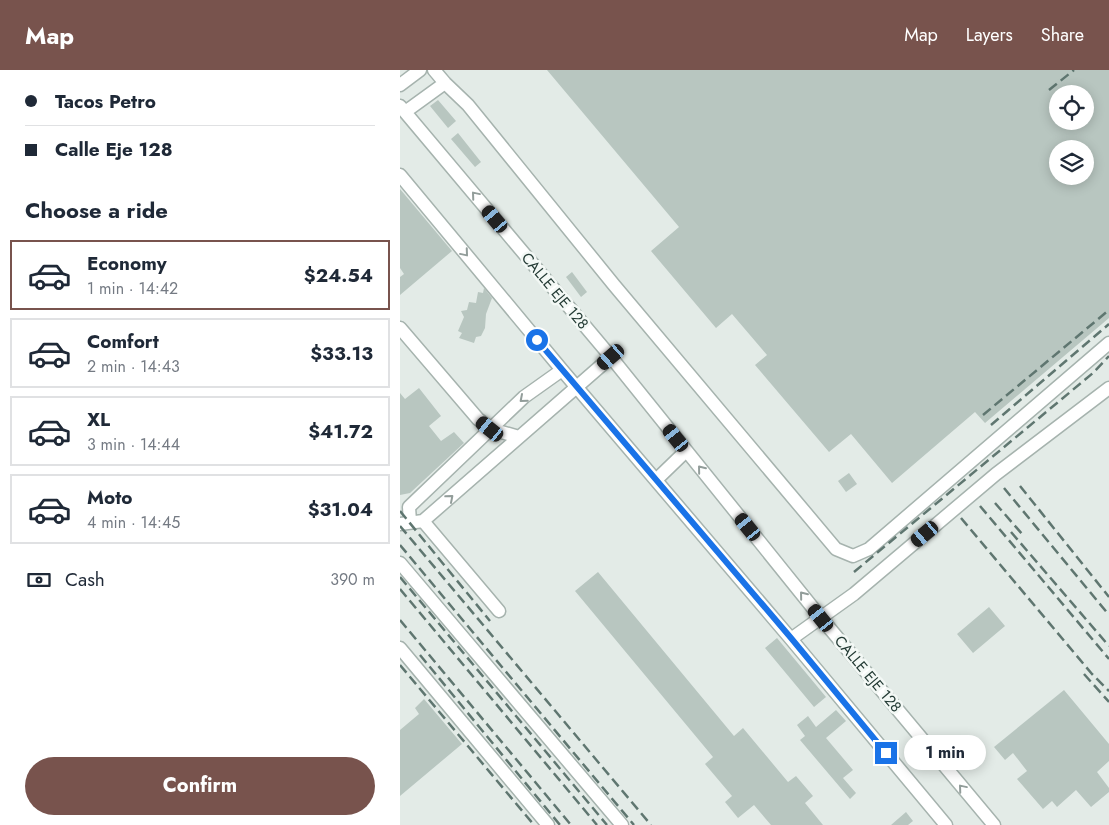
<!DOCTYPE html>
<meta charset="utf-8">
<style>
:root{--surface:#fff;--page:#f2f2f3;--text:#1f2937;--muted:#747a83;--line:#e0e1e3;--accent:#78534d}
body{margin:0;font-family:Jost,sans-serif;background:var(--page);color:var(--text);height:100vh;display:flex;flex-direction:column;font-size:19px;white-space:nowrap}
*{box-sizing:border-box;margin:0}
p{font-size:16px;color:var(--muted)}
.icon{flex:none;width:28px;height:28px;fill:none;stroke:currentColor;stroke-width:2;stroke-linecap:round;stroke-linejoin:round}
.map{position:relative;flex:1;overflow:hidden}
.drawer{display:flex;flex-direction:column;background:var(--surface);width:400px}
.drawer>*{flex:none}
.banner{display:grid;align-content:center;height:110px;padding:0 25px;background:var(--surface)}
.buttons{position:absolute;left:649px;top:15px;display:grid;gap:10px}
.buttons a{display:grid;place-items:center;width:45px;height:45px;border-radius:50%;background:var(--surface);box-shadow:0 2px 12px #0003;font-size:25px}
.end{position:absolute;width:22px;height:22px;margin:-11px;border:6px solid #1a73e8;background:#fff;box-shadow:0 0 0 2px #fff}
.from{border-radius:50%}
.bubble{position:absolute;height:35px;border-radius:18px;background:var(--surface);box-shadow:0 2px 12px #0003;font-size:16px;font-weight:700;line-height:35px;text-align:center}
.car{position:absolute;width:15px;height:30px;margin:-15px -8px;border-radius:6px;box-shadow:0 0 4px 1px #0007;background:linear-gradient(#222 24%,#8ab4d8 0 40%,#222 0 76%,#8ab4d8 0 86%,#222 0)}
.banner b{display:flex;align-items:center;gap:18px;height:48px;font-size:19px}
.banner b+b{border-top:1px solid var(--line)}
.banner i{width:12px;height:12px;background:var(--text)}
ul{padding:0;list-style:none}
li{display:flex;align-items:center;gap:15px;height:70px;margin:0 10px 8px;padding:0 15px;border:2px solid var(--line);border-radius:0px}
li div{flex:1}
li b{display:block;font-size:19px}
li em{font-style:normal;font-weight:700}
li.current{border-color:var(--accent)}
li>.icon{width:45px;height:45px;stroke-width:1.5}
h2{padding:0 25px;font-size:22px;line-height:60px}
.pay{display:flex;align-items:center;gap:12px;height:55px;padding:0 25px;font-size:19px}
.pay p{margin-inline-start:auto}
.primary-button{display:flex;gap:10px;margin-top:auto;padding:10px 25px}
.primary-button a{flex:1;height:58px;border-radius:30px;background:var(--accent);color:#fff;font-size:20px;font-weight:700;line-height:58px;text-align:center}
header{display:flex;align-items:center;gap:30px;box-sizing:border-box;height:70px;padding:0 25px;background:var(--accent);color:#fff}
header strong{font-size:24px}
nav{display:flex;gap:28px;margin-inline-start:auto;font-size:18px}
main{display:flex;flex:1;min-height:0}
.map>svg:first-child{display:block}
</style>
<header>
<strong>Map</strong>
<nav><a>Map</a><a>Layers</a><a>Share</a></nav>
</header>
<main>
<section class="drawer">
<div class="banner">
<b><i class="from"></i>Tacos Petro</b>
<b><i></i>Calle Eje 128</b>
</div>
<h2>Choose a ride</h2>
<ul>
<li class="current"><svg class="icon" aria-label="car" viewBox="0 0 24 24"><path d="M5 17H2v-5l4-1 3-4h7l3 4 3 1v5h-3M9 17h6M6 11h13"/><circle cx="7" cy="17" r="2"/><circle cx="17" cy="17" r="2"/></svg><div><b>Economy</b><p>1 min · 14:42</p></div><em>$24.54</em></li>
<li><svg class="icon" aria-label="car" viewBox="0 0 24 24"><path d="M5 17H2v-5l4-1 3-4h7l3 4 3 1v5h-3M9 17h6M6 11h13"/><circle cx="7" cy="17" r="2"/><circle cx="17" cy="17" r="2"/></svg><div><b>Comfort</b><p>2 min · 14:43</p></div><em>$33.13</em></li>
<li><svg class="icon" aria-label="car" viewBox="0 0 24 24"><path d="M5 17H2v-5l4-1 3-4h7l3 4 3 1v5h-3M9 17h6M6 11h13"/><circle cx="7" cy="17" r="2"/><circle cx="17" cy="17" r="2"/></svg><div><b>XL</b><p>3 min · 14:44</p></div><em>$41.72</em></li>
<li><svg class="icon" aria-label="car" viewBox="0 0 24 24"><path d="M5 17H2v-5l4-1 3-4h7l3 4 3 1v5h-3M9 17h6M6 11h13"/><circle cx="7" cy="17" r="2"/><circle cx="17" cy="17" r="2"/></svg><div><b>Moto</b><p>4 min · 14:45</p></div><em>$31.04</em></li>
</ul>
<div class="pay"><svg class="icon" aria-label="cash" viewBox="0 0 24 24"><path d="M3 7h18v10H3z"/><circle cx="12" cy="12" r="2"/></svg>Cash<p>390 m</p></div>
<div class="primary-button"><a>Confirm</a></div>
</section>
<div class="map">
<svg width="709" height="755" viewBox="0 0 709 755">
<rect width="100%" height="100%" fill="#e3ebe7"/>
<path fill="#b8c6c0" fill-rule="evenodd" d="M147,0h562v248l-124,105 -10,-11 -83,71 -41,-49 -22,18 -74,-87 12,-10 -35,-41 -16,14 -65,-77 28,-24zM658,24h27v27h-27zM658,79h27v27h-27z
M38,30l18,21 -8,7 -18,-22z
M58,63l23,29 -6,5 -24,-28z
M0,119l52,62 -52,44v-18l4,-3 -4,-6z
M172,202l15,20 -6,5 -15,-20z
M84,218l8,10 -6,16 -1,14 -4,8 -5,1 -2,6 -15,-5 3,-5 -4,-2 6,-14 -3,-6 6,-1 2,-8 7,1 2,-11 5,1z
M19,318l22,28 -12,10 12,15 13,-9 10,11 -54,50 -10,2v-102l5,6z
M449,403l8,11 -11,8 -8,-11z
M198,502l136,164 9,-8 45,54 8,-6 17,20 -8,7 18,22h-52l-17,-20 -16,13 -13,-16 7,-6 -27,-32 8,-7 -138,-166z
M589,537l16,19 -32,27 -16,-19z
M377,568l49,59 -12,10 -49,-59z
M664,620l45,54v17l-12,11 12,16v4l-18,15 -15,-17 -19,17 -5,-6 -9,8 -26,-30 10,-8 -14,-18 -8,7 -11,-13z
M24,629l38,45 -62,52v-66l19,-16 -4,-6z
M436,640l10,11 -20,17 27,32 -10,8 13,15 -6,6 -50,-59 5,-4 -8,-11 11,-9 8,11z
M506,742l7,9 -5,4h-17z"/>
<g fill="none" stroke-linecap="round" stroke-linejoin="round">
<g stroke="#a6b3ae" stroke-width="15">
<path id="minor" d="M34,0l11,13 23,22 146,180 222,264 17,7 16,-7 240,-206
M0,15l20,-15
M0,36l211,251 210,261 173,207
M5,42l40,-29
M0,105l162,195 229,269 155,186
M0,258l78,91 13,10 28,8
M256,410l30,-29
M23,451l76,90
M10,452l-1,-15 115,-110 38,-27
M0,454l23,-3 188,-164
M0,493l222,262
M391,569l63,-45 142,-120 113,-86
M0,578l148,177"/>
</g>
<use href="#minor" stroke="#fff" stroke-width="12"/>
<path stroke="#5f7670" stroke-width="2.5" stroke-dasharray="10 5" stroke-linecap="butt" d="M649,20l25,-20
M583,345l126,-105
M591,355l118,-101
M620,416l89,111
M604,418l105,127
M595,433l28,32
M580,436l129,153
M0,441l90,110
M561,448l131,156 17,17
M0,456l251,299
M611,462l98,114
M0,475l234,280
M454,502l239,-199 16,-17
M0,507l207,248
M0,519l197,236
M0,550l171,205
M20,585l140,170
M0,595l134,160
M684,604l25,28"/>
</g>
<defs><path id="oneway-chevron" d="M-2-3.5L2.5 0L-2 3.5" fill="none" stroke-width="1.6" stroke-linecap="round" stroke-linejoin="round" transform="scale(1.25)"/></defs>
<g stroke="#929d9a">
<use href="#oneway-chevron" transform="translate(75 125) rotate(-130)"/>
<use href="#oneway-chevron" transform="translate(65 183) rotate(50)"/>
<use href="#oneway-chevron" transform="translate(123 329) rotate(139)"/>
<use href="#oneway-chevron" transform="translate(301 399) rotate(-129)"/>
<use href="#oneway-chevron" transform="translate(50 428) rotate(-41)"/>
<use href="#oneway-chevron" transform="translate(403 525) rotate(-129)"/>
<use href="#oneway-chevron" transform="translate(562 718) rotate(-130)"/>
</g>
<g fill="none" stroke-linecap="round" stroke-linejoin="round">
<path stroke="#1a73e8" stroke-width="6" d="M137,270l254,298 95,115"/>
</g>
<g text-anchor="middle" stroke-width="5" stroke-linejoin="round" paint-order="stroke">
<g font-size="15" fill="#243b35" stroke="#f3f8f5">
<text transform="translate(155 221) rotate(50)" y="5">CALLE EJE 128</text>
<text transform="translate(468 604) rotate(50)" y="5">CALLE EJE 128</text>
</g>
</g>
</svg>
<div class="buttons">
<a><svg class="icon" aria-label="locate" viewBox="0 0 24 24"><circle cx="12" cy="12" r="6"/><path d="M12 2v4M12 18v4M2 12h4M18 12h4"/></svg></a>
<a><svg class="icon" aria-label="layers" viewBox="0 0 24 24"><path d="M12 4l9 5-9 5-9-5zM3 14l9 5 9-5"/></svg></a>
</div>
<i class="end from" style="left:137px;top:270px"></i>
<i class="end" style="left:486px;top:683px"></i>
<div class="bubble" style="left:504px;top:665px;width:82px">1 min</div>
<i class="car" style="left:95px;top:149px;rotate:320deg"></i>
<i class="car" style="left:211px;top:287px;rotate:229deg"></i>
<i class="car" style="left:90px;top:359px;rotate:309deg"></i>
<i class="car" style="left:276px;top:368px;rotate:321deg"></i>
<i class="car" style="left:348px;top:457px;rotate:321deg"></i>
<i class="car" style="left:525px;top:464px;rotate:230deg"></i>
<i class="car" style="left:421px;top:548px;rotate:321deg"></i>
</div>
</main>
